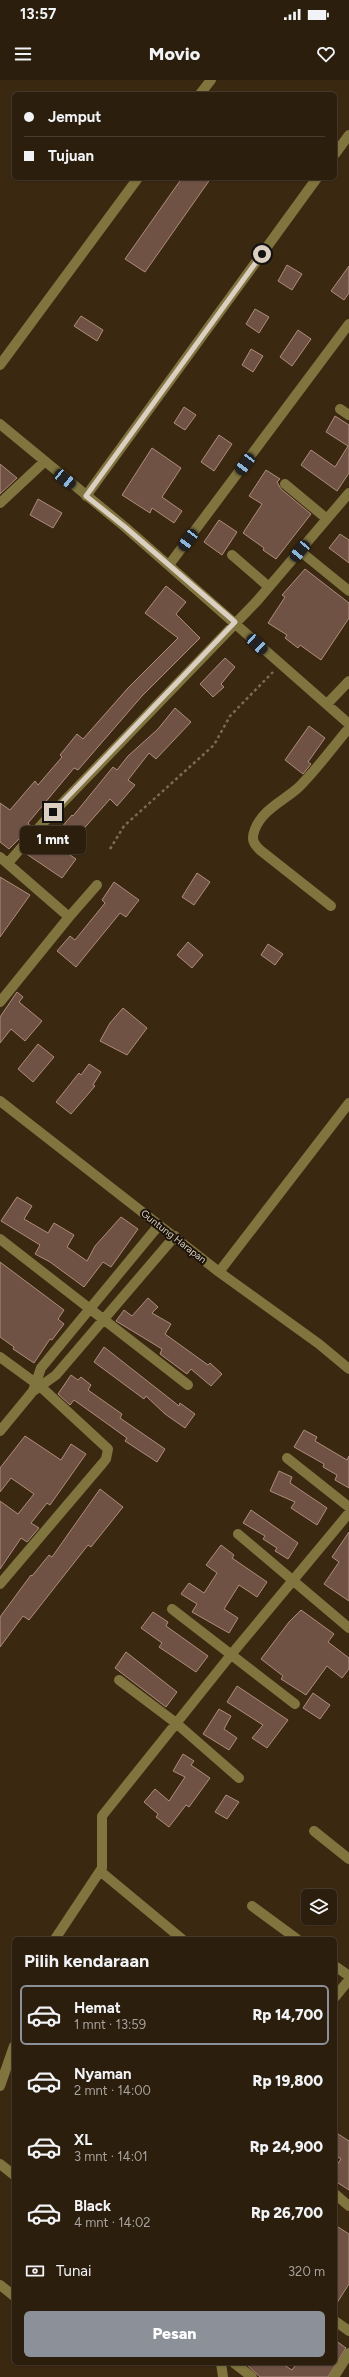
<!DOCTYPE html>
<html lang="id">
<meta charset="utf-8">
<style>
:root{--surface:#2c1e0d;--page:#342716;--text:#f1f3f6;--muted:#a6a29d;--line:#483c2e;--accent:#8c9099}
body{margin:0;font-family:Figtree,sans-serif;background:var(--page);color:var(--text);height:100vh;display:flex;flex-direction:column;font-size:15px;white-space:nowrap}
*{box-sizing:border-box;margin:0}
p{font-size:13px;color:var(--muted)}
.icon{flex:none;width:22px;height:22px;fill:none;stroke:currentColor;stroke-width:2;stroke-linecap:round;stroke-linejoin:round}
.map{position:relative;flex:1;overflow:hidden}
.sheet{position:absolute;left:12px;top:1857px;width:325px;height:428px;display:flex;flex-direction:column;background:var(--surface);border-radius:6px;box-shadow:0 1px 3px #0004,0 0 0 1px var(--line)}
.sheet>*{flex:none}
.top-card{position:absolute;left:12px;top:12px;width:325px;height:88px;border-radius:6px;box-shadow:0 1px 3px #0004,0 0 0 1px var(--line);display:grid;align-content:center;height:88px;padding:0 12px;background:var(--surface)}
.buttons{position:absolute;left:301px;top:1809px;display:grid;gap:8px}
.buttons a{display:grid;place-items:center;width:36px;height:36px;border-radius:6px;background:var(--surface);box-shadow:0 1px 3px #0004,0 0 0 1px var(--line);font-size:20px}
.end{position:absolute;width:18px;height:18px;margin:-9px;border:5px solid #dbcfc2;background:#111;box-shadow:0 0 0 2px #111}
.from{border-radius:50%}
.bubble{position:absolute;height:28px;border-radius:6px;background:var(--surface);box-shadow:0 1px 3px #0004,0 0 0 1px var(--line);font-size:13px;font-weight:800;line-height:28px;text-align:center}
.car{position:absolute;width:12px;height:24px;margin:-12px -6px;border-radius:5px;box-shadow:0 0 3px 1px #0007;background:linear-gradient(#222 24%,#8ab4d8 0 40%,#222 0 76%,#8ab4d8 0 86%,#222 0)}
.top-card b{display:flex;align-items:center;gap:14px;height:38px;font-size:15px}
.top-card b+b{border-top:1px solid var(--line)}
.top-card i{width:10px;height:10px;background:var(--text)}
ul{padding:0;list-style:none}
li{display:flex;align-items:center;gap:12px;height:60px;margin:0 8px 6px;padding:0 4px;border:2px solid transparent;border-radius:6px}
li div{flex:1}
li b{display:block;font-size:15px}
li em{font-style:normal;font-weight:800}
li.on{border-color:var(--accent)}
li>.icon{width:36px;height:36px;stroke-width:1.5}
h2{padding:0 12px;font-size:18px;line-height:48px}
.pay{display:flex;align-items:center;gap:10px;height:44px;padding:0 12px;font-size:15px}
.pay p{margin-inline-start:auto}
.primary-button{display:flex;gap:8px;margin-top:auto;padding:8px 12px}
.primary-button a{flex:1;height:46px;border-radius:6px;background:var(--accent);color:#fff;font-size:16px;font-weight:800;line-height:46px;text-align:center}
.status{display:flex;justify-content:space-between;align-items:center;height:28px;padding:0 20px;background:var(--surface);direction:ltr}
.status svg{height:11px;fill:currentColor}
header{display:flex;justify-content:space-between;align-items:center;height:52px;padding:0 12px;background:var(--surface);font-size:18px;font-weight:800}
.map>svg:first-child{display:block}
</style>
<div class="status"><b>13:57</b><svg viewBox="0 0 49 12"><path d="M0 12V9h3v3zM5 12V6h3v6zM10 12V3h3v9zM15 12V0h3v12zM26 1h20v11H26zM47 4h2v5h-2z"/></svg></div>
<header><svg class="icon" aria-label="menu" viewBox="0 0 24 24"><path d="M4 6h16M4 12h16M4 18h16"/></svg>Movio<svg class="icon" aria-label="heart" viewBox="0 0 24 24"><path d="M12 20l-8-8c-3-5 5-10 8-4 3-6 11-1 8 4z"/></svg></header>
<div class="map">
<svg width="349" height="2297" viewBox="0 0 349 2297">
<rect width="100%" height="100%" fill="#3b2811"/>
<path fill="#705245" stroke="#ad8c7d" d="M182,98h29l-66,94 -20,-13z
M287,185l15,9 -10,16 -14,-9z
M349,186v27l-5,7 -13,-9z
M255,229l14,8 -10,16 -13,-9z
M81,236l22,14 -6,11 -23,-15z
M298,250l13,9 -19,27 -12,-9z
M251,269l12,7 -10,16 -11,-7z
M184,327l12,8 -11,15 -11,-7z
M335,336l14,9v48l-12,18 -36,-26 10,-15 24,17 13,-21 -22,-14z
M219,355l13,9 -18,27 -13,-9z
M152,368l29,20 -19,29 20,14 -8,12 -22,-15 -2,5 -28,-18z
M0,384l17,14 -17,16z
M266,390l14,9 -3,3 4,7 30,25 -35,45 -13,-9 1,-2 -21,-15 19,-29 -13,-8z
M38,419l24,14 -9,15 -23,-13z
M219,440l18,12 -15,23 -18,-13z
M340,454l9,6v23l-20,-15z
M305,489l44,34v15l-28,42 -21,-15 -2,3 -13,-10 2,-3 -19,-12 17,-26 -3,-2z
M166,506l20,16 -10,12 24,24 -58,58 -64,74 -4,-2 -46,55 3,4 -22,22 -9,-7v-39l10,7 25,-29 3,4 24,-28 -2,-2 17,-21 6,5 45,-51 50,-50 -33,-25z
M225,578l10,9 -14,17 3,3 -11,10 -13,-13z
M175,628l16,14 -35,37 -7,-6 -21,27 7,5 -18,21 -7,-7 -46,52 12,8 -14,19 -37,-25 16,-18 9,6 22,-26 1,1 40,-49 4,3 11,-14 30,-27z
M309,646l16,12 -17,24 3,2 -8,10 -18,-14z
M197,793l13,9 -16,23 -12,-8z
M0,797l30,18 -30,42z
M114,802l25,18 -13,17 -6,-4 -44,54 -19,-16 13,-15 5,4 30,-37 -3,-3z
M188,862l15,13 -11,13 -15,-13z
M268,864l15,10 -8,11 -14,-10z
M17,912l6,5 -4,5 23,19 -17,20 -14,-12 -11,14v-26z
M123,928l24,20 -20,27 -27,-14 10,-18z
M38,964l16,13 -21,25 -15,-13z
M89,984l12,8 -8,13 2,1 -24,28 -15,-12 23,-29 2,2z
M17,1117l15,9 -8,13 24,14 6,-10 20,12 -7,12 20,14 8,-15 26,-29 17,12 -27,38 -8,-5 -19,25 -34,-25 -15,-8 5,-9 -39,-24z
M0,1182l64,48 -6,9 6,5 -12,16 -2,-1 -16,24 -21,-14 1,-2 -14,-10z
M148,1218l10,9 -6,6 19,11 -6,10 43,31 2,-2 12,11 -11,12 -20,-17 -4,5 -27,-20 2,-5 -46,-28 8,-11 8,6z
M104,1267l75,59 1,-3 15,11 -10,14 -20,-14 -19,-18 -2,3 -50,-37z
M71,1295l7,5 3,-3 10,8 -3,5 34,24 -2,4 45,31 -8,13 -32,-21 2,-3 -25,-18 -28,-20 -4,5 -12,-11z
M304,1350l13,7 -2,4 32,19 2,-4v32l-14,-8 2,-5 -14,-8 1,-3 -30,-17z
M25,1356l36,24 10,-16 15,10 -36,51 -3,-2 -16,20 8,5 -12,14 -6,-4 -21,31v-68l18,13 16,-20 -23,-16 -11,14v-24z
M279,1391l13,6 -2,6 37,25 -10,17 -26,-17 4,-6 -25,-11z
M100,1409l23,18 -32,40 -3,-2 -59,75 -6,-4 -23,31v-30l31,-42 1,1 17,-21 3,2z
M251,1430l47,33 -10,16 -13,-8 2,-3 -14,-9 2,-3 -22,-13z
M349,1452v69l-25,-17 15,-22 -7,-5z
M221,1465l13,10 -2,3 35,24 -10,15 -18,-12 -15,24 14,9 -9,15 -37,-21 5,-8 -16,-10 8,-11 15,10 13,-20 -11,-8z
M301,1530l33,24 -6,8 21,16v11l-7,9 -15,-12 -21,29 -25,-16 2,-3 -22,-17 28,-37z
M153,1532l15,10 -2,4 42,30 -12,16 -37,-25 3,-4 -21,-15z
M126,1572l51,40 -11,15 -51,-39z
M237,1606l51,34 -21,28 -15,-10 11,-13 -36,-23z
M313,1613l17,12 -10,14 -17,-11z
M219,1629l12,7 -7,13 13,9 -8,12 -26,-16z
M183,1674l11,7 -3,4 19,13 -21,29 -3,-2 -17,22 -13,-10 2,-3 -14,-12 11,-13 14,12 16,-24 -12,-6z
M226,1715l13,7 -12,17 -12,-7z
M335,2052l14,9v49l-14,-9v-13l6,-9 -6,-4z
M335,2145l14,9v50l-14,22z
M335,2260l11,8 -18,29h-68l-15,-14h36l11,7 5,-7h38z"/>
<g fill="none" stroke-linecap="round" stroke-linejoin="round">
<path stroke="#7b6b58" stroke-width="2.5" stroke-dasharray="3 3" stroke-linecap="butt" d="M110,769l14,-23 90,-81 16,-29 43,-44"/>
<path stroke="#80743f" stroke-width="10" d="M200,14l11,-14
M335,74l14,-19
M0,285l138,-187
M340,329l9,6
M0,344l125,103 224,197
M285,404l42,35
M86,416l231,-318
M0,423l44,-41
M300,471l49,40
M232,475l37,32
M169,485l180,-241
M327,624l22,-23
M0,777l69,60
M8,783l35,-40 214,-222 92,-108
M331,826l-71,-56c-7,-7 -9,-11 -5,-21 8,-20 30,-29 44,-42 18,-18 34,-40 50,-59
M0,922l69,-85 28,-32
M0,1021l219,171 100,72 30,25
M0,1159l188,146
M219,1192l130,-169
M0,1277l41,30 67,62 -2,10 -4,5 -102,120
M35,1310l21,-15 119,-139
M0,1351l33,-40 8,-23 118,-143
M287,1378l62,49
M238,1454l111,94
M172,1529l123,95
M119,1600l57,43 63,55
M314,1751l35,28
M100,1791l82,68
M252,1826l45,33
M55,1859l47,-71v-52l128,-160 119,-143
M335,1886l14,10
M335,1917l14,-17
M0,2006l14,-40
M0,2084l14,11
M335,2114l14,12
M0,2205l14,11
M335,2241l14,10
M221,2283l2,14
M234,2283l18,14
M334,2297l15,-24"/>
</g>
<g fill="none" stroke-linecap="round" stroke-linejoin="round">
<path stroke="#dbcfc2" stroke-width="5" d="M53,732l182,-190 -110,-95 -39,-31 176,-242"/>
</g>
<g text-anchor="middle" stroke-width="4" stroke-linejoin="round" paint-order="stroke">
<g font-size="10" fill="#dbcfc2" stroke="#1b1309">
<text transform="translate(174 1156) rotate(38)" y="4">Guntung Harapan</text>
</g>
</g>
</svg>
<div class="buttons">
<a><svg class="icon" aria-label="layers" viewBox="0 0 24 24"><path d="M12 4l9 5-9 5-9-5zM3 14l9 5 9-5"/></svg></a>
</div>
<i class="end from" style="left:262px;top:174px"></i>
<i class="end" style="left:53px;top:732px"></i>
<div class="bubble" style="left:20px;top:746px;width:66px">1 mnt</div>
<i class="car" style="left:245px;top:384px;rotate:217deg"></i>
<i class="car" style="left:65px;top:399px;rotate:129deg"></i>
<i class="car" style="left:188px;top:460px;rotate:217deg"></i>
<i class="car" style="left:300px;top:471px;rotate:220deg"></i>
<i class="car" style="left:257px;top:564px;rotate:133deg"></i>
<div class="top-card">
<b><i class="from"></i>Jemput</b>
<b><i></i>Tujuan</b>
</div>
<section class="sheet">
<h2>Pilih kendaraan</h2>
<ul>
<li class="on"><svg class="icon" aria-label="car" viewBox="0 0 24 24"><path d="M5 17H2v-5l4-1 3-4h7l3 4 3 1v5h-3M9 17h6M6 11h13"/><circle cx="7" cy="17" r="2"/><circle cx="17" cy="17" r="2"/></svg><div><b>Hemat</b><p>1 mnt · 13:59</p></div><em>Rp 14,700</em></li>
<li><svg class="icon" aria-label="car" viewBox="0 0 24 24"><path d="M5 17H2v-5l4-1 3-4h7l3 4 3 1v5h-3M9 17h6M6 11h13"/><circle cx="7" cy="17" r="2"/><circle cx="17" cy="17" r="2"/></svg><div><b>Nyaman</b><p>2 mnt · 14:00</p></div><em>Rp 19,800</em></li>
<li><svg class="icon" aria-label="car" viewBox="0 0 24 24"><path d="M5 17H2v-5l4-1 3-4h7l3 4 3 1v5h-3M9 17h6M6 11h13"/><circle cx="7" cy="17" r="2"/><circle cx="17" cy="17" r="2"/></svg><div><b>XL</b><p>3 mnt · 14:01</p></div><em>Rp 24,900</em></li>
<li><svg class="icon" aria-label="car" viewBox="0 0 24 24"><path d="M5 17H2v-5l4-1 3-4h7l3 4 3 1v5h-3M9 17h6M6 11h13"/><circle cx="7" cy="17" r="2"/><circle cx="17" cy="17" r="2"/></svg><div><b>Black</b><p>4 mnt · 14:02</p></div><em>Rp 26,700</em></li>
</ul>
<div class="pay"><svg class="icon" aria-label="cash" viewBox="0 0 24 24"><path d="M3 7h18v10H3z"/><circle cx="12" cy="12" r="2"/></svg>Tunai<p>320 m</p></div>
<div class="primary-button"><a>Pesan</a></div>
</section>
</div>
